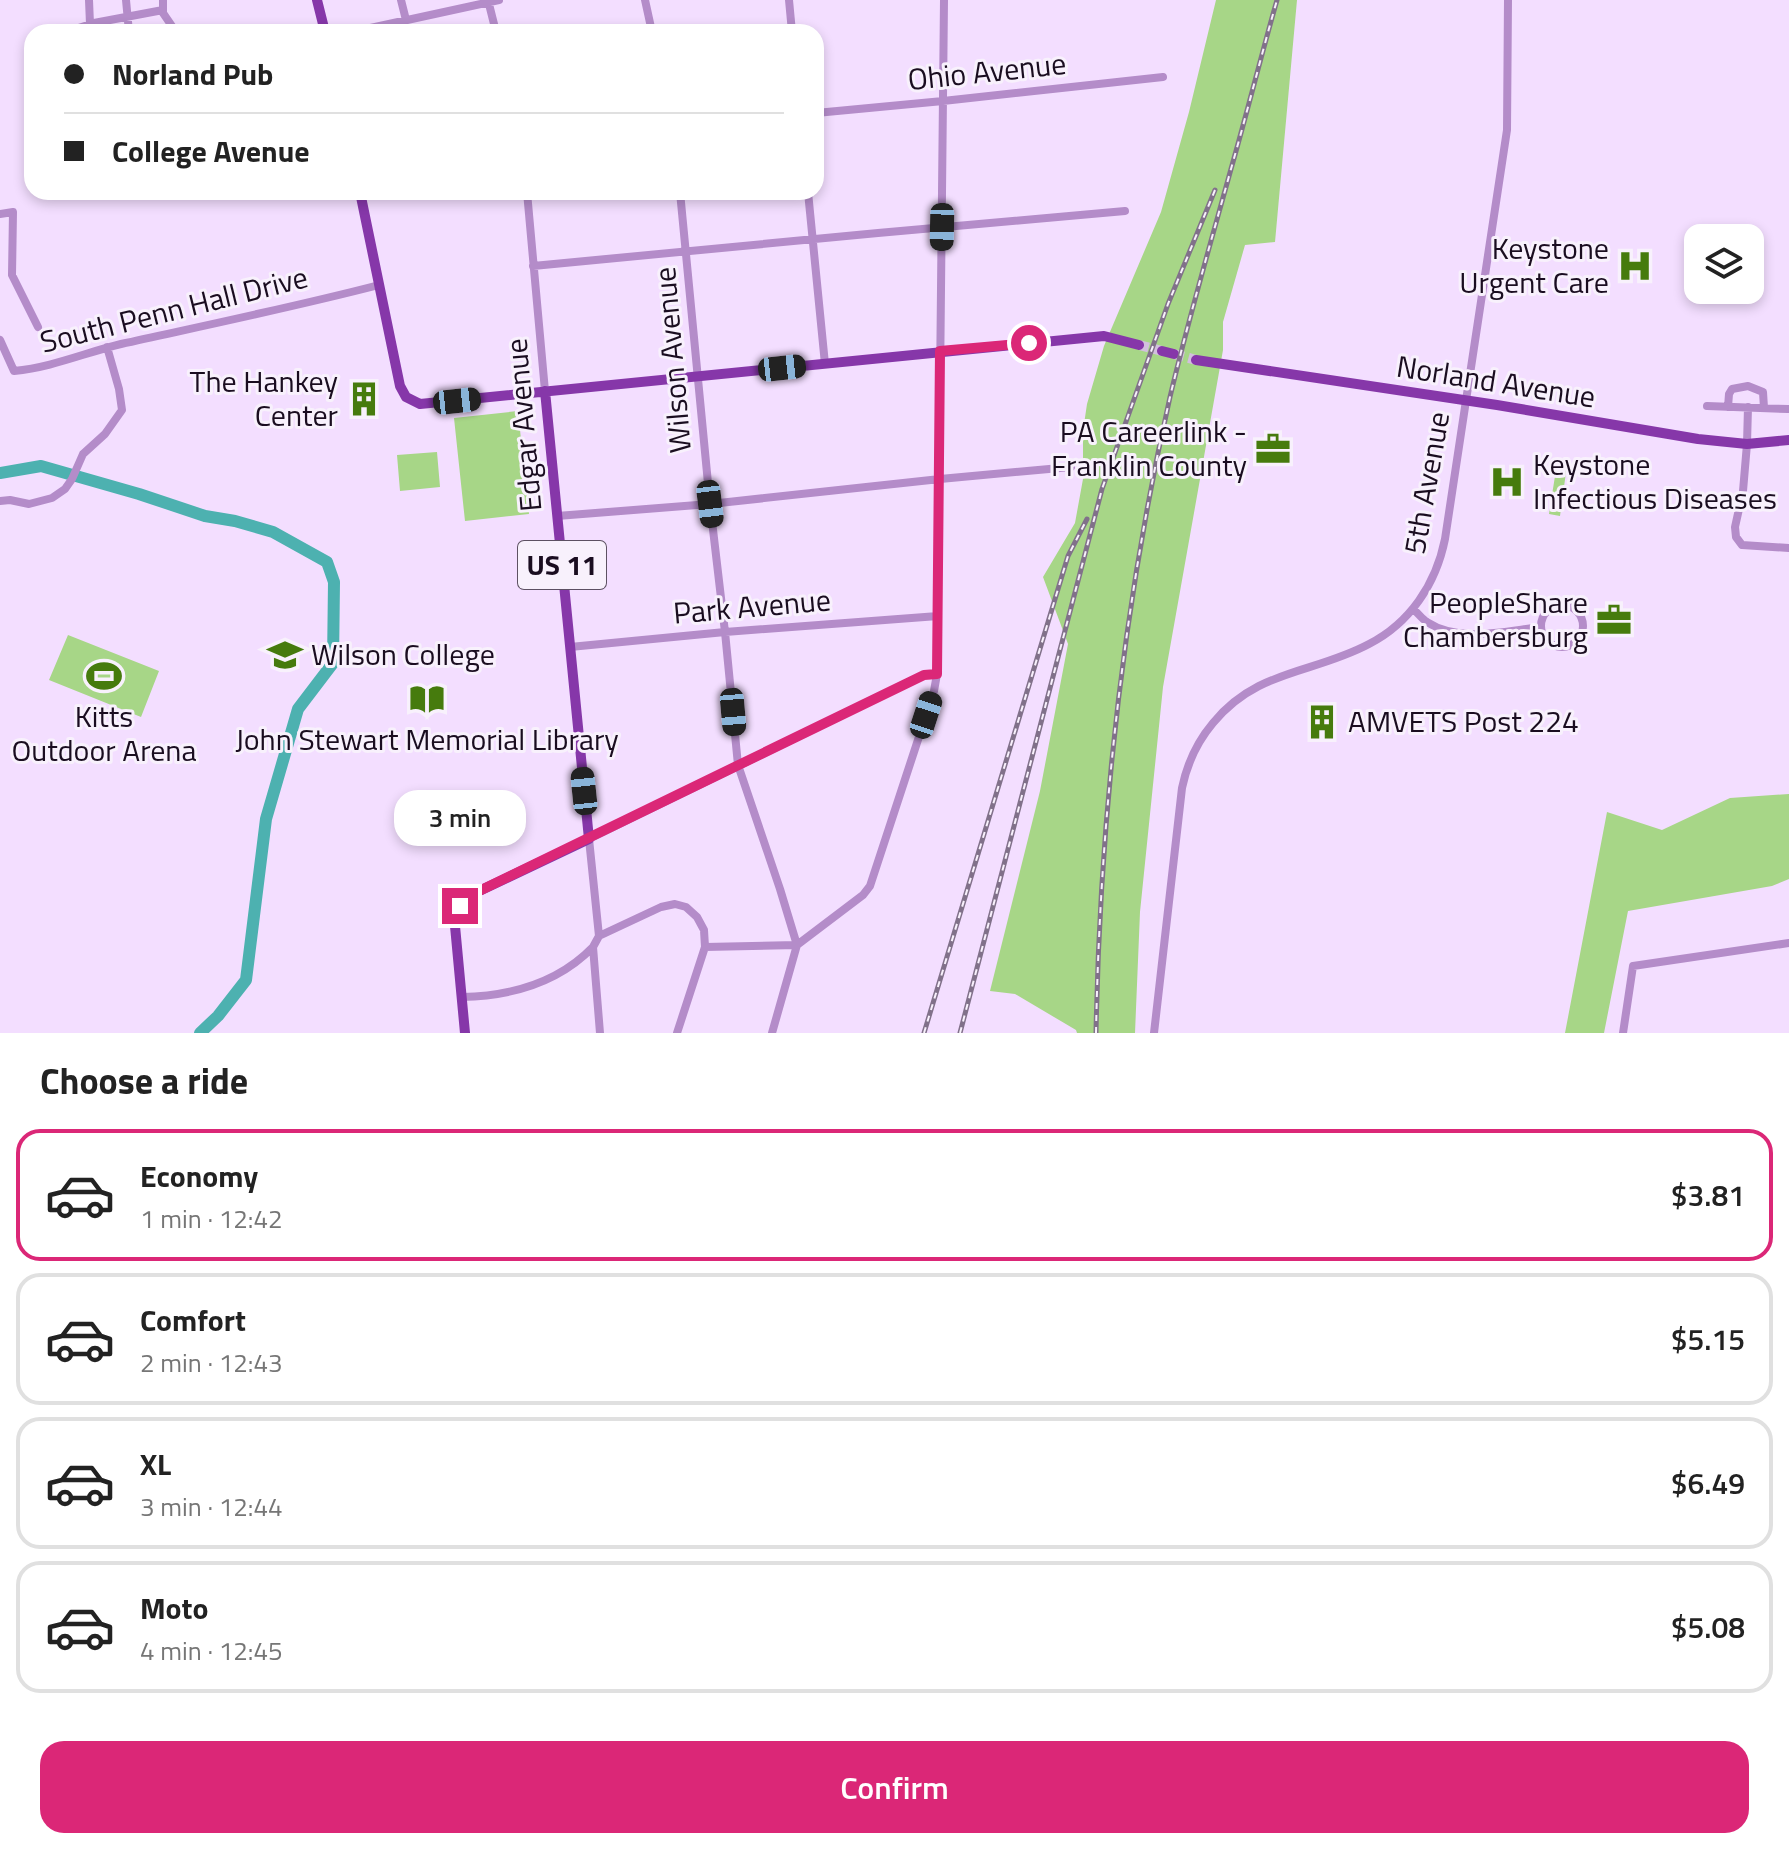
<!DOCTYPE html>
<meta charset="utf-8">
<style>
:root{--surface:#fff;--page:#f2f2f2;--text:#222;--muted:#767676;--line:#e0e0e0;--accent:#db2777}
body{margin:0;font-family:"Titillium Web",sans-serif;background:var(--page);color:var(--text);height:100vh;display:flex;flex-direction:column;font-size:30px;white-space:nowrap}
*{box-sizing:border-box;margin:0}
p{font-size:26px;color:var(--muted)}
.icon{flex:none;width:44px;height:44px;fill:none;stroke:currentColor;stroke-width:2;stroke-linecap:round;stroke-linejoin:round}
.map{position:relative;height:1033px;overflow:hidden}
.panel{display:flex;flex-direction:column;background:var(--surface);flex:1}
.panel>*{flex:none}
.banner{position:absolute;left:24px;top:24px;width:800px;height:176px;border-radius:24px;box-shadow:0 4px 12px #0003;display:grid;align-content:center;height:176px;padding:0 40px;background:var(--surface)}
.buttons{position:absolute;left:1684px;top:224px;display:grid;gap:16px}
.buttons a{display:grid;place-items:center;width:80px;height:80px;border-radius:16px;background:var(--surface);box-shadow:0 4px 12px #0003;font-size:40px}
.end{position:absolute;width:36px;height:36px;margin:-18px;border:10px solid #db2777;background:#fff;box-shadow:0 0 0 4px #fff}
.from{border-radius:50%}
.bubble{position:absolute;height:56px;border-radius:24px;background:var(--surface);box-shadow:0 4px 12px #0003;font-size:26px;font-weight:600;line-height:56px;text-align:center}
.car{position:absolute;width:24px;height:48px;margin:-24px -12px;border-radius:10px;box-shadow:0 0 6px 2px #0007;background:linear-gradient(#222 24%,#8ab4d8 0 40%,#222 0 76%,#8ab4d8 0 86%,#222 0)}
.banner b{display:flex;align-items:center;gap:28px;height:76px;font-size:30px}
.banner b+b{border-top:2px solid var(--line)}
.banner i{width:20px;height:20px;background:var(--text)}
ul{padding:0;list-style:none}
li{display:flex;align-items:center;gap:24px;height:132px;margin:0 16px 12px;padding:0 24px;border:4px solid var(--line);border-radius:24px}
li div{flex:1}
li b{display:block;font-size:30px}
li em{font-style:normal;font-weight:600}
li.active{border-color:var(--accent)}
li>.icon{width:72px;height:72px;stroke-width:1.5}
h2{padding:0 40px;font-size:36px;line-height:96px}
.primary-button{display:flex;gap:16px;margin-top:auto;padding:16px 40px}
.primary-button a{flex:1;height:92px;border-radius:24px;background:var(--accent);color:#fff;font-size:32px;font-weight:600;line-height:92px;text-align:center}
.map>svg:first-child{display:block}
</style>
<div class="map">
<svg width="1789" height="1033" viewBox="0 0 1789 1033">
<rect width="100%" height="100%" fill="#f3deff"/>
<path fill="#a7d687" d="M1216,0h81l-22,242 -30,3 -22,77v28l-60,337 -23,225 -5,121h-58l-1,-3 -61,-36 -25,-3 50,-200 28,-147 -25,-67 32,-54 8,-44v-48l4,-27 17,-58 57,-134 28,-100z
M518,411l11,103 -64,7 -11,-103z
M437,452l3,35 -40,4 -3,-36z
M1555,463l12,2 -7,51 -11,-2 6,-38 -3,-1v-8z
M68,635l91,36 -18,46 -92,-37z
M1789,794v85l-17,7 -144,25 -24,122h-39l42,-221 55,18 68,-32z"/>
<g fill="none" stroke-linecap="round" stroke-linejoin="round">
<path stroke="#4db1b0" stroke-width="12" d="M0,473l41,-7 98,28 66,22 30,5 38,11 54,30 7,20 -1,81 -35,46 -32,110 -20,161 -28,36 -18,17"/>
<path stroke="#d2bfde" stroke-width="10" stroke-dasharray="10 5" stroke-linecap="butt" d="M1139,345l23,6
M1174,354l22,6"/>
<path stroke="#b48cc9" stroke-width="8" d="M89,0l1,24
M126,0l3,32
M163,0v13l13,19
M401,0l8,32
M488,0l8,32
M645,0l7,32
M789,0l3,32
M66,32l28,-9 69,-13
M352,32l147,-32
M816,113l127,-12 220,-24
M527,192l18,199
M680,192l30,312 15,128 13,133 42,124 17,56
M808,192l17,172
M0,214l13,-2 -1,63 26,52
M533,266l345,-33 247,-22
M0,340l14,31c39,-4 70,-18 107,-27 86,-19 173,-37 258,-59
M1707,406l81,3
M1728,407l1,-13 3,-5 16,-3 15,6 1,16
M1748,407l-1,37 -4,47 -8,36 1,10 6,8 47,3
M0,501l10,-1 19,4 23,-6 13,-9 7,-10 11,-25 22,-20 17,-24 -3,-21 -12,-42
M557,516l153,-12 230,-25 131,-12
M1541 626a21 21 0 1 1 42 0a21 21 0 1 1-42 0Z
M1413,609c5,4 9,10 14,13 32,21 78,9 114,5
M570,647l155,-15 213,-16
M599,936l62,-29 14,-3 11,3 11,10 7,13 1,17 -28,86
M797,945l66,-50 7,-9 64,-195 3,-17 7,-674
M705,947l92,-2
M462,997c48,-1 96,-14 131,-50
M600,1033l-7,-86 6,-11 -10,-97 335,-164 13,-1
M772,1033l25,-88
M1154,1033l28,-245c5,-24 15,-46 31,-65 44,-54 100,-49 156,-79 41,-21 67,-60 76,-105l62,-409 1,-130
M1623,1033l10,-67 156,-23"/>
<path stroke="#8637a9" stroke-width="10" d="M317,0l8,32
M360,192l40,194 6,11 14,7 684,-68 35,9
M1162,351l12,3
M1196,360l301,45 201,34 49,5 42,-4
M465,1033l-10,-107c0,-15 7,-25 20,-33l114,-54 -44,-448"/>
<g stroke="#81718a" stroke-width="5">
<path id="rail" d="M924,1033l144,-477 19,-37
M960,1033l142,-544 66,-185 47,-114
M1096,1033c4,-214 27,-427 74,-636 18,-76 40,-152 61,-228 16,-56 30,-113 46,-169"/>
</g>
<use href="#rail" stroke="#f8f1fc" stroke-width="2" stroke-dasharray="6" stroke-linecap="butt"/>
</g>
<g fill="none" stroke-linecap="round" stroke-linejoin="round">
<path stroke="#db2777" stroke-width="10" d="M460,906l7,-7 8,-6 449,-218 13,-1 3,-323 89,-8"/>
</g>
<defs>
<g id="hospital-bare" transform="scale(2.76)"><path d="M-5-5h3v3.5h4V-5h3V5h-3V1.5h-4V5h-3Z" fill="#467b0d" stroke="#f8f1fc" stroke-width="2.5" paint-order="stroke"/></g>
<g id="building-bare" transform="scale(2.76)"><path d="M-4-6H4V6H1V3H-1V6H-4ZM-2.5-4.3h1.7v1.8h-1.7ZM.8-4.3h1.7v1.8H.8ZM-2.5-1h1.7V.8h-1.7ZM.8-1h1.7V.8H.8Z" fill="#467b0d" stroke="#f8f1fc" stroke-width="2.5" paint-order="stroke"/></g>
<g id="office-bare" transform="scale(2.76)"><path d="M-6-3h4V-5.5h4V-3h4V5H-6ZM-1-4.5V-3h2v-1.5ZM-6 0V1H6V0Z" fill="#467b0d" stroke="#f8f1fc" stroke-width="2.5" paint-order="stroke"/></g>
<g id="university-bare" transform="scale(2.76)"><path d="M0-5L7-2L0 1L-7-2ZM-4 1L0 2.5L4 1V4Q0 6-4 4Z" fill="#467b0d" stroke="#f8f1fc" stroke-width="2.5" paint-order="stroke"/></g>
<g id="stadium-bare" transform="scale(2.76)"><path d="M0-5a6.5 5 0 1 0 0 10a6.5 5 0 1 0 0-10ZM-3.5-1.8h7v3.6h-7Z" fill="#467b0d" stroke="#f8f1fc" stroke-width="2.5" paint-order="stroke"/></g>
<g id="library-bare" transform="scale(2.76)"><path d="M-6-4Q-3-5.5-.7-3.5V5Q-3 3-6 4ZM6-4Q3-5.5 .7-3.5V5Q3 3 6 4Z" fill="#467b0d" stroke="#f8f1fc" stroke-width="2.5" paint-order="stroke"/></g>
</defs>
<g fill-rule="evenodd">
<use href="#hospital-bare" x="1635" y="266"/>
<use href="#building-bare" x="364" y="399"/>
<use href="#office-bare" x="1273" y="449"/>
<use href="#hospital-bare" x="1507" y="482"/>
<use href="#office-bare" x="1614" y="620"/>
<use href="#university-bare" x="285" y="655"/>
<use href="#stadium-bare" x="104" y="676"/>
<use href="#library-bare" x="427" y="699"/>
<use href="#building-bare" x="1322" y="722"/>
</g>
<g text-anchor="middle" stroke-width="6" stroke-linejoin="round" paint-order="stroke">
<rect fill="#f8f1fc" stroke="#5d5162" stroke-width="2" x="518" y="541" width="88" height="48" rx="6"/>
<g font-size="28" font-weight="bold" fill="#1a0d20">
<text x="562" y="575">US 11</text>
</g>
<g font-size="30" fill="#1a0d20" stroke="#f8f1fc">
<text transform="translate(987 72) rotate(-6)" y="10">Ohio Avenue</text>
<text transform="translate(174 310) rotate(-14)" y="10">South Penn Hall Drive</text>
<text transform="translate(673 360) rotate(-95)" y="10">Wilson Avenue</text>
<text transform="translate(1496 382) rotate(9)" y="10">Norland Avenue</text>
<text transform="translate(524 425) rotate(-95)" y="10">Edgar Avenue</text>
<text transform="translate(1427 483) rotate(-80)" y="10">5th Avenue</text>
<text transform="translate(752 607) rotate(-5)" y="10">Park Avenue</text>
</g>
<g font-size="30" fill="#1a0d20" stroke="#f8f1fc" text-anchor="end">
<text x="1609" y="259">Keystone<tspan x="1609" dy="34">Urgent Care</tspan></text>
<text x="338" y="392">The Hankey<tspan x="338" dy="34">Center</tspan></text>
<text x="1247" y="442">PA Careerlink -<tspan x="1247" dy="34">Franklin County</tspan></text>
<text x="1533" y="475" text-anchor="start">Keystone<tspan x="1533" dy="34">Infectious Diseases</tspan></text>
<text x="1588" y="613">PeopleShare<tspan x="1588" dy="34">Chambersburg</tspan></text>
<text x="311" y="665" text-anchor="start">Wilson College</text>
<text x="104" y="727" text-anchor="middle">Kitts<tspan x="104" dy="34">Outdoor Arena</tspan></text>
<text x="1348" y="732" text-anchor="start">AMVETS Post 224</text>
<text x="427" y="750" text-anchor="middle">John Stewart Memorial Library</text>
</g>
</g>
</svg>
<div class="buttons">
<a><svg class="icon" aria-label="layers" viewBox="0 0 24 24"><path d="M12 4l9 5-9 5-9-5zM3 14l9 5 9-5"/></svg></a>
</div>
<i class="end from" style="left:1029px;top:343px"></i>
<i class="end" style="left:460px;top:906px"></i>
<div class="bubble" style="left:394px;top:790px;width:132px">3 min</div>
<i class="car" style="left:942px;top:227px;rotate:181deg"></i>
<i class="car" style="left:782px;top:368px;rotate:84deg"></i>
<i class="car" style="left:457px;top:401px;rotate:84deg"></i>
<i class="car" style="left:710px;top:504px;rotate:173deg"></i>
<i class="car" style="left:733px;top:712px;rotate:175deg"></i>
<i class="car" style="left:926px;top:715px;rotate:18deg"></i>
<i class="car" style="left:584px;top:791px;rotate:354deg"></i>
<div class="banner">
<b><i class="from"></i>Norland Pub</b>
<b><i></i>College Avenue</b>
</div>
</div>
<section class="panel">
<h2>Choose a ride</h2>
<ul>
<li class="active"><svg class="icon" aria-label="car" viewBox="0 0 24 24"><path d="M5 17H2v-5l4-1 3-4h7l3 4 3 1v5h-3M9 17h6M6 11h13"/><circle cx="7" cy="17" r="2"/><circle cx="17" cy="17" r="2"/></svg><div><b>Economy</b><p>1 min · 12:42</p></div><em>$3.81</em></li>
<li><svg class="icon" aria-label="car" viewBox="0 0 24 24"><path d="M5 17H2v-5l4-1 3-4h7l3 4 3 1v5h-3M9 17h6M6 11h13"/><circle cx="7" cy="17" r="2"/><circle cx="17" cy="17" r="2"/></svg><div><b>Comfort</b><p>2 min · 12:43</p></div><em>$5.15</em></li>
<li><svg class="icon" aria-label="car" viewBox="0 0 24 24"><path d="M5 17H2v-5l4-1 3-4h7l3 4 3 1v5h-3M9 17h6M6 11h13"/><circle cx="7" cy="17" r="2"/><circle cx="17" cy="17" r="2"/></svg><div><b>XL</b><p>3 min · 12:44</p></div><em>$6.49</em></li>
<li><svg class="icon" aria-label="car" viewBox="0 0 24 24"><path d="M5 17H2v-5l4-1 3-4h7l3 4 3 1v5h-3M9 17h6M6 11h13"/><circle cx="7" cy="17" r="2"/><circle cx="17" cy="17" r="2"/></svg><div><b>Moto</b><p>4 min · 12:45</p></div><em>$5.08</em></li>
</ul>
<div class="primary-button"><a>Confirm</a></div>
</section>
